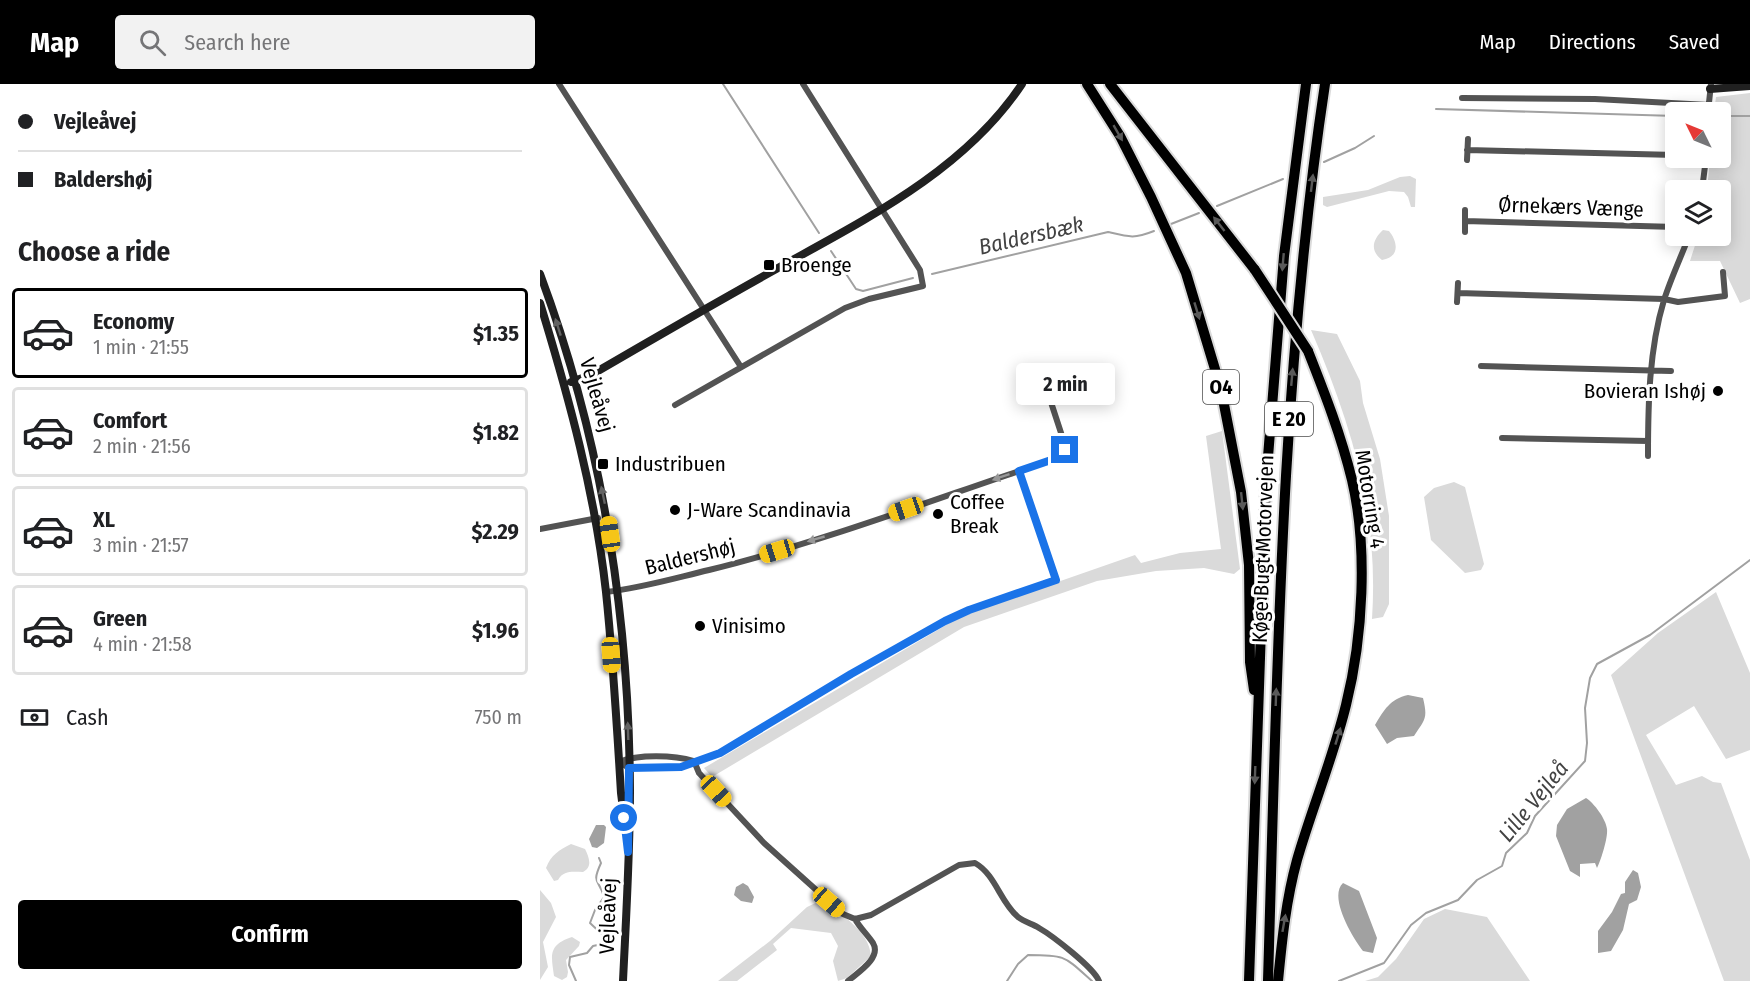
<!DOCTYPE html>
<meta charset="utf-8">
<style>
:root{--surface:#fff;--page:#f2f2f2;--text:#202124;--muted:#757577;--line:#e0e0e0;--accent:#000}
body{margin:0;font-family:"Fira Sans Condensed",sans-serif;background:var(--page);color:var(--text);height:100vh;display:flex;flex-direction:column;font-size:22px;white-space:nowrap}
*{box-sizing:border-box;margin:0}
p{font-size:20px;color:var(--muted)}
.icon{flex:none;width:33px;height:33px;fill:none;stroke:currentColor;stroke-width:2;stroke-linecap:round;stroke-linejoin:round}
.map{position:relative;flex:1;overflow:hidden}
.sheet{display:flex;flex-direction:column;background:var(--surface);width:540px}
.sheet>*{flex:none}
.guide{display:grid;align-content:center;height:132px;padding:0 18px;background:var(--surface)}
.needle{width:39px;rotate:313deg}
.controls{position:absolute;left:1125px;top:18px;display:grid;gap:12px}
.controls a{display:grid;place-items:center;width:66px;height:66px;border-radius:6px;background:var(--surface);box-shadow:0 3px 15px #0003;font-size:30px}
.end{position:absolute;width:27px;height:27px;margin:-14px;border:8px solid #1a73e8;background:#fff;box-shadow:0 0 0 3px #fff}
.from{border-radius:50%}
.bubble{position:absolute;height:42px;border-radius:6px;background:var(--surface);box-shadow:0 3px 15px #0003;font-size:20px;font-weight:700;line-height:42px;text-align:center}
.car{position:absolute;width:18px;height:36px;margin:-18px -9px;border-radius:8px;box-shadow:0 0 4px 2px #0007;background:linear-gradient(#f5c518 24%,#345 0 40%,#f5c518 0 76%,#345 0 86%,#f5c518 0)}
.guide b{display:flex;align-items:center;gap:21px;height:57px;font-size:22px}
.guide b+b{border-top:2px solid var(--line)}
.guide i{width:15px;height:15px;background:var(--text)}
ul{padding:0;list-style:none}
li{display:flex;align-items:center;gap:18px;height:90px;margin:0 12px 9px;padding:0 6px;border:3px solid var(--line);border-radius:6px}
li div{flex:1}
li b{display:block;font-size:22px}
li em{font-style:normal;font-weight:700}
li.active{border-color:var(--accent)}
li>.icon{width:54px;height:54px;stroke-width:1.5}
h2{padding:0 18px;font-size:27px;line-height:72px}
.pay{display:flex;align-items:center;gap:15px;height:66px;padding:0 18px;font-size:22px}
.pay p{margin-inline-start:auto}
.primary-button{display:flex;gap:12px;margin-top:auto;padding:12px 18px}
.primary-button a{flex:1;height:69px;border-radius:6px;background:var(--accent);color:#fff;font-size:24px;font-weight:700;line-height:69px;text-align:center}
header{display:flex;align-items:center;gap:36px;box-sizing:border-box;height:84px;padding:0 30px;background:var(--accent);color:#fff}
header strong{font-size:28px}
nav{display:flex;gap:33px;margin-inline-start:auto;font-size:21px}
.search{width:420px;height:54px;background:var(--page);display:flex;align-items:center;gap:15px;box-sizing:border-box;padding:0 21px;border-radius:6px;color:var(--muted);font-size:22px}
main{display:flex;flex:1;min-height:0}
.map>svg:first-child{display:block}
</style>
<header>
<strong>Map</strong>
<div class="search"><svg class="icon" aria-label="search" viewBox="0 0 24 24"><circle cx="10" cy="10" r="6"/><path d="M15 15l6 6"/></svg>Search here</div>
<nav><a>Map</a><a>Directions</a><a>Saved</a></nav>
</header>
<main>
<section class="sheet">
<div class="guide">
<b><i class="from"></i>Vejleåvej</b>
<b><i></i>Baldershøj</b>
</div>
<h2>Choose a ride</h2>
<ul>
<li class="active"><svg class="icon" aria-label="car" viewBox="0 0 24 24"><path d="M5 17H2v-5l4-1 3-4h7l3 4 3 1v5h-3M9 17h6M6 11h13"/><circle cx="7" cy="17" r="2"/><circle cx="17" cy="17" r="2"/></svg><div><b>Economy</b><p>1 min · 21:55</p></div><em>$1.35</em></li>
<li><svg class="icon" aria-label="car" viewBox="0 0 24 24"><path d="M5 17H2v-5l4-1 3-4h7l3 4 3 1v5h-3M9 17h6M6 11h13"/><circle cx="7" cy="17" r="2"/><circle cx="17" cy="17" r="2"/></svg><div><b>Comfort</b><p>2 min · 21:56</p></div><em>$1.82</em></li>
<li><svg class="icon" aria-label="car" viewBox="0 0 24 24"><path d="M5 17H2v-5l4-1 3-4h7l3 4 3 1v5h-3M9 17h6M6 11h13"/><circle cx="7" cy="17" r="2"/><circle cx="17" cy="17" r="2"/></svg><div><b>XL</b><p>3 min · 21:57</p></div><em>$2.29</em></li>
<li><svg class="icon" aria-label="car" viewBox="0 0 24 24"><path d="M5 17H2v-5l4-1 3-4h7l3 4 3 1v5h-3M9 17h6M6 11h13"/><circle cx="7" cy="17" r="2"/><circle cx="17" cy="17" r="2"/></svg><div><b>Green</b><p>4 min · 21:58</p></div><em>$1.96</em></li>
</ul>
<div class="pay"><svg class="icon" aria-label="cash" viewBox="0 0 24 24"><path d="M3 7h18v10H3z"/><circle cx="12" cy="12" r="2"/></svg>Cash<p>750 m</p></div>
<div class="primary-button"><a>Confirm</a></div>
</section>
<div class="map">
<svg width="1210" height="897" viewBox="0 0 1210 897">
<rect width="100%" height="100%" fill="#fff"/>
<path fill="#dadada" d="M1210,9v206l-10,4 -20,-42h-30l8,-25h22v-46h-13l3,-32h10v-46h-6l2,-15z
M870,92l6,3 -1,28h-4l-3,-10 -4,-5 -15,-1 -62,16 -4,-2v-8l45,-7 32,-13z
M843,146l6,1c9,11 11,26 -7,29 -12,-9 -10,-20 1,-30z
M771,246l26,4 23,47 3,22 17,56 9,57v88l-6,13 -11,2c7,-105 -20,-194 -61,-289z
M682,347l18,138 -6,5 -30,-6 -48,3 -59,10 -133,46 -252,150 -8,-9 249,-147 30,-13 152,-53 6,8 39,-10 41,-4 -15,-113z
M914,398l11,5 19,77 -3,6 -16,3 -34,-33 -7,-43 10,-9z
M1176,508l34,81v77l-24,9 -32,-53 -48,29 30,50 26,-9 11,6 8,1 29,77v121h-26l-113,-306 47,-42z
M31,760l14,5c4,8 8,18 -2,23 -11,0 -19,-2 -25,8l-4,1 -8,-13c5,-13 13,-18 25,-24z
M0,806l11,13 5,14 -13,25 5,25 -8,13z
M282,816c19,15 47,30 49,56l-24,22 -9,3 -5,-20 5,-15 -7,-13 -40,-5 -18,16 4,6 -40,31h-19l52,-40 37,-34z
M905,825l42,8 43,64h-165l13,-4 18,-18 28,-40z
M32,853l8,5 -1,4 -13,14 2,12 -1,5 -5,3 -8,-4c-3,-21 -6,-31 18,-39z"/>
<path fill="#a1a1a1" d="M868,611l15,3c5,21 2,21 -9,38l-17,2 -10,6 -12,-19c9,-15 15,-26 33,-30z
M1046,714c8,5 20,21 21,31 1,9 -6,31 -10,39l-2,-5 -15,1v13l-10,-6 -14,-35 1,-11 10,-16z
M56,741h8l2,2 -2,16 -7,5 -5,-1 -3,-8z
M1093,786l5,3 3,14 -4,13 -8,4 -6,26 -12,21 -13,2v-22l14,-19 9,-18 4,-1v-11z
M203,799l5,3 6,11 -2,6 -11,-2 -7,-6 2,-8z
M803,799l16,8 18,47 -4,15 -10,-2c-10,-13 -35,-54 -20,-68z"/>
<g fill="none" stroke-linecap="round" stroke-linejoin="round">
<path stroke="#a1a1a1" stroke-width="2" d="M183,0l96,149
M896,25l240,7
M1180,32h30
M784,78l31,-14 19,-12
M677,122l66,-27
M631,140l28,-11
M291,167l25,38 7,2 50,-13
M392,190l176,-42c21,5 26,7 46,-1
M36,897l-7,-16 1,-8 17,-4 6,-7 9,-2 4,-6 -16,-15 5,-13 9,-13c-5,-19 -13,-12 -3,-34l-2,-5
M467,897l11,-17 10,-9c38,0 36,1 64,26
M799,897l45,-18 27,-38 15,-12 32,-13 19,-20 25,-14 4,-13 21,-20 8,-17 50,-55 2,-18 -2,-35 5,-30 7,-14 53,-29 100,-75"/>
<g stroke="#dbdbdb" stroke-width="14">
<path id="highway" d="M547,0l33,52 31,61 35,76 35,116 20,103 8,73 1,97 4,28
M570,0l145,186
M709,897l17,-499 18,-226 22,-172
M728,897c9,-300 12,-600 57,-897
M738,897c4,-41 8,-81 19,-121 15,-52 36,-102 49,-155 17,-68 22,-157 6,-225 -11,-45 -27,-86 -44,-129"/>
</g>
<path stroke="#535353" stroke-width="6" d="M19,0l182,283
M922,14l133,1 114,6
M1168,28l3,-28
M927,66l209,5
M927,76l1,-21
M1162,106l4,-32
M925,137l211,6
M925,148v-22
M918,209l206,6 14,3 47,-6 -2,-24
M917,218l1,-19
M941,282l190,5
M135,321l170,-97 24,-9 54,-13 -3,-16 -117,-186
M962,354l146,3
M1108,372c0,-52 1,-106 16,-156 7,-22 17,-43 25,-64
M479,387l38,-13 8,-8 -1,-8 -19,-58
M0,445l58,-11
M66,508c35,-4 69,-14 103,-22 105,-26 207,-64 310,-99l37,109 -87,30 -24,11 -94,53 -131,79 -39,14 -52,1 -10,-6
M154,677l5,12 65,70 79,71 12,5 16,-4 88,-50 16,-2c21,12 25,39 43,54 6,5 15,7 21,11 14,8 55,40 60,53
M79,678c19,-8 55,-7 75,-1
M308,897c9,-8 34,-23 25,-38 -6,-9 -13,-15 -18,-24"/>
<path stroke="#202020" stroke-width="8" d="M1170,5l40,-3
M0,190c62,166 89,340 90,516 0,64 -4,128 -7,191
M0,219c29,95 55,190 66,289 7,67 11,134 15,201l4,32
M31,298l20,-7c60,-35 119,-69 178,-102 91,-51 194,-100 253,-189"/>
<use href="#highway" stroke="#000" stroke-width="10"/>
<g stroke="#dbdbdb" stroke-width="14" stroke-linecap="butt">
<path id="highway-bridge" d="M715,186l53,81"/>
</g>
<use href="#highway-bridge" stroke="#000" stroke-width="10"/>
</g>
<defs><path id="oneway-solid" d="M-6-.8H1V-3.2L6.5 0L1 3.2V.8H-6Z" transform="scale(1.5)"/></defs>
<g fill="#595959">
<use href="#oneway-solid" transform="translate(578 49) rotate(60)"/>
<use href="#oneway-solid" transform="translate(772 99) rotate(-83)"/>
<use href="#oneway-solid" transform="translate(679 140) rotate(-128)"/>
<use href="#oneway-solid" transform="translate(743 178) rotate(95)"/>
<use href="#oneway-solid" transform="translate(657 227) rotate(73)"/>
<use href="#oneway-solid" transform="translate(752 293) rotate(-85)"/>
<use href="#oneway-solid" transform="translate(702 417) rotate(84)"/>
<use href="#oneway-solid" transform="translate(736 613) rotate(-88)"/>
<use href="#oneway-solid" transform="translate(798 652) rotate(-73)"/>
<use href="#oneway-solid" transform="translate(715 691) rotate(92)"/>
<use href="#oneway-solid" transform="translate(744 839) rotate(-80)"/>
</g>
<g fill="#636363">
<use href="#oneway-solid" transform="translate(18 243) rotate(-108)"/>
<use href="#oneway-solid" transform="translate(63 411) rotate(-102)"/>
<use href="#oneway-solid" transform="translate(88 647) rotate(-92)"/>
</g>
<g fill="#989898">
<use href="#oneway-solid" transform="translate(461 393) rotate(161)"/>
<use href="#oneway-solid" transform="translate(276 455) rotate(164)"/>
</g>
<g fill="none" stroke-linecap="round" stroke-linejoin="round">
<path stroke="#1a73e8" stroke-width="8" d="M84,734l4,34 1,-84 52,-1 39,-14 131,-79 94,-53 24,-11 87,-30 -37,-109 38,-13 8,-8"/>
</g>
<g fill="#000" stroke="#fff" stroke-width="2">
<rect x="223" y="175" width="12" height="12" rx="3"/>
<circle cx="1178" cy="307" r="6"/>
<rect x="57" y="374" width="12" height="12" rx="3"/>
<circle cx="135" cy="426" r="6"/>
<circle cx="398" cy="430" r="6"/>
<circle cx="160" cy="542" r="6"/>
</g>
<g text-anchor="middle" stroke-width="6" stroke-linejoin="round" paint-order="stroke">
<g fill="#fff" stroke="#4c4c4c" stroke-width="1.5">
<rect x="663" y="286" width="36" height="34" rx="4.5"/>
<rect x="725" y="318" width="48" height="34" rx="4.5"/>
</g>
<g font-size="20" font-weight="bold" fill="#000">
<text x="681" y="310">O4</text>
<text x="749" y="342">E 20</text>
</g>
<g font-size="21" fill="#000" stroke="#fff">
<text transform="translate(1031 123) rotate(2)" y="7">Ørnekærs Vænge</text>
<text transform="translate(57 311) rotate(74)" y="7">Vejleåvej</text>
<text transform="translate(830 415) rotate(81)" y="7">Motorring 4</text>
<text transform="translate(723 465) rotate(-88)" y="7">Køge Bugt Motorvejen</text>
<text transform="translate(150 473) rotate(-14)" y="7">Baldershøj</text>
<text transform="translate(68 832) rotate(-88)" y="7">Vejleåvej</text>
</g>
<g font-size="21" fill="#000" stroke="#fff" text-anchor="start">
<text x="241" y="188">Broenge</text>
<text x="1166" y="314" text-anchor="end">Bovieran Ishøj</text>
<text x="75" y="387">Industribuen</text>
<text x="410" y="425">Coffee<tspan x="410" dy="24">Break</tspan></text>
<text x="147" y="433">J-Ware Scandinavia</text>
<text x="172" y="549">Vinisimo</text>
</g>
<g font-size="22" font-style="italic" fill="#424242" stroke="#fff">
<text transform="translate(491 151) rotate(-13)" y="8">Baldersbæk</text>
<text transform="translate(993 717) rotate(-51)" y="8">Lille Vejleå</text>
</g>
</g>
</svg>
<div class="controls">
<a><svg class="needle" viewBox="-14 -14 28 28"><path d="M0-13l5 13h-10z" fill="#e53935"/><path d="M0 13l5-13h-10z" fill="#757577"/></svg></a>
<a><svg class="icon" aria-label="layers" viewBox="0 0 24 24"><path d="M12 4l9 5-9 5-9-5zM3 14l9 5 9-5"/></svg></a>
</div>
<i class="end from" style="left:84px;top:734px"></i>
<i class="end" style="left:525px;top:366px"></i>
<div class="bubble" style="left:476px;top:279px;width:99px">2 min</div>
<i class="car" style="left:366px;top:425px;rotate:251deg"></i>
<i class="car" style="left:70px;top:450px;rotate:352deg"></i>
<i class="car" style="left:237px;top:467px;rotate:253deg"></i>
<i class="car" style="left:71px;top:571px;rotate:176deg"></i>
<i class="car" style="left:176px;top:707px;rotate:137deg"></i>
<i class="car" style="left:289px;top:818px;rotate:131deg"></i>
</div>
</main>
